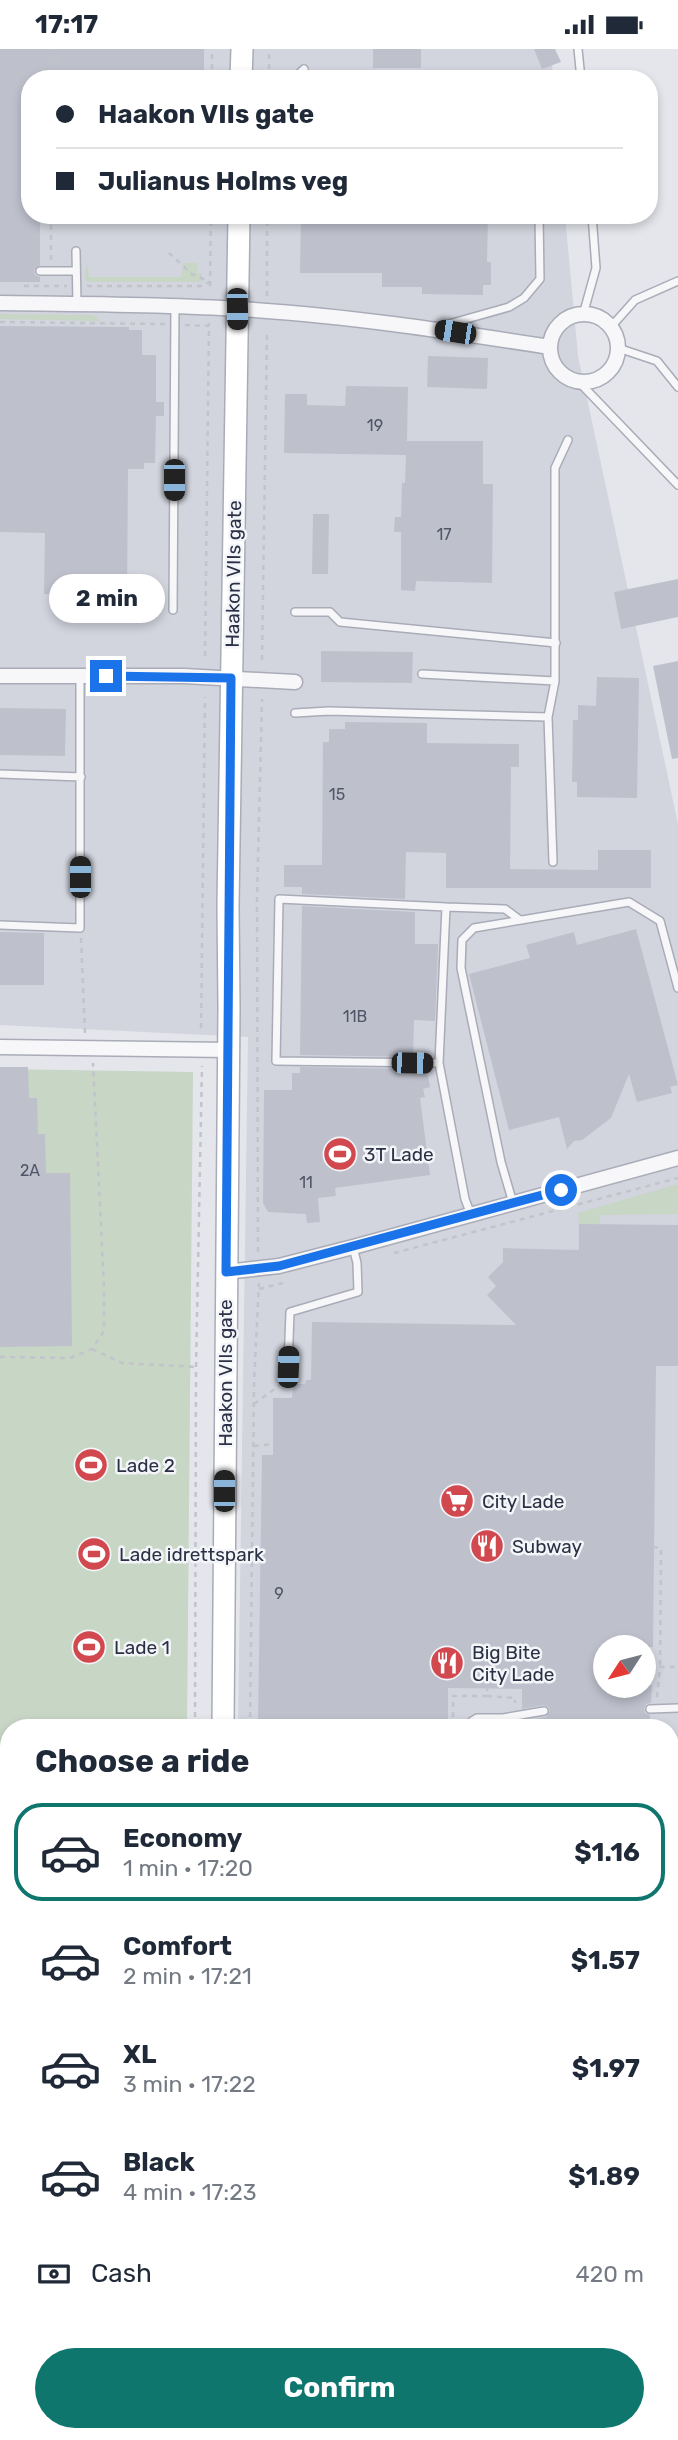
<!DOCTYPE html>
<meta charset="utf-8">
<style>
:root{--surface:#fff;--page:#f6f6f7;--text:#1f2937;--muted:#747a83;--line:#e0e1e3;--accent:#0f766e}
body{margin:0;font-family:Rubik,sans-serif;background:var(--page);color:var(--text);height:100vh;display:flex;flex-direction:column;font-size:26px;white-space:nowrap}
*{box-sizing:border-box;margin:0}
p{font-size:23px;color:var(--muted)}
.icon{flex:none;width:38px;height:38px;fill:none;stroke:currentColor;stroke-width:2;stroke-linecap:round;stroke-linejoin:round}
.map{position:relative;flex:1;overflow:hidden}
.side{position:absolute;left:0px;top:1670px;width:679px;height:723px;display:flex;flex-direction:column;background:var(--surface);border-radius:28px 28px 0 0;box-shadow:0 4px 10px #0003}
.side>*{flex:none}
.guide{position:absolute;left:21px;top:21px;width:637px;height:154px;border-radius:28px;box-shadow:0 4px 10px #0003;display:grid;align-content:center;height:154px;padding:0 35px;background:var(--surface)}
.needle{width:46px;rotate:234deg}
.tools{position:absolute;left:593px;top:1586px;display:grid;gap:14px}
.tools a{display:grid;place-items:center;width:63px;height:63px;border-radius:50%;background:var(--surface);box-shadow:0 4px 10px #0003;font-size:35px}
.end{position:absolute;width:32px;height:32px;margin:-16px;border:9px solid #1a73e8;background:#fff;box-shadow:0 0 0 4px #fff}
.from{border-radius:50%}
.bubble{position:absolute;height:49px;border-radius:24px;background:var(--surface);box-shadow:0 4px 10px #0003;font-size:23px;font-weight:700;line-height:49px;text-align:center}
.car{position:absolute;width:21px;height:42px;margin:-21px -10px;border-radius:9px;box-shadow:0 0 5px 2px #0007;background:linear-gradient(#222 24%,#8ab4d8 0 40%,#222 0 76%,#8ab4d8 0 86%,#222 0)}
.guide b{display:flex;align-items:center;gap:24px;height:66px;font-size:26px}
.guide b+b{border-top:2px solid var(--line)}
.guide i{width:18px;height:18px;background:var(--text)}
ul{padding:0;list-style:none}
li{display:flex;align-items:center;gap:21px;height:98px;margin:0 14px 10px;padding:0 21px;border:4px solid transparent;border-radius:28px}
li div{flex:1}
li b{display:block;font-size:26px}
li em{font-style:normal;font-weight:700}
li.active{border-color:var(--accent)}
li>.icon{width:63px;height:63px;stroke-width:1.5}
h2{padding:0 35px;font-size:32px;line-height:84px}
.pay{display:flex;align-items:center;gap:18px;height:77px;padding:0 35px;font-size:26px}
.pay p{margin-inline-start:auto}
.cta{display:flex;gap:14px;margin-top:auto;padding:14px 35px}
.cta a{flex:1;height:80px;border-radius:42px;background:var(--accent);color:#fff;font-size:28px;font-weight:700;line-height:80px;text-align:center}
.status{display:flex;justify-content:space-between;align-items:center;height:49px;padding:0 35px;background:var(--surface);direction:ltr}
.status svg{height:19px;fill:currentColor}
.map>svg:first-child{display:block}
</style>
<div class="status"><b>17:17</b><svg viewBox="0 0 49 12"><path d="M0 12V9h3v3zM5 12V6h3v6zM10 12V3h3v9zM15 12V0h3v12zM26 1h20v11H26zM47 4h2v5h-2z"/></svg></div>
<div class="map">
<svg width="678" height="2391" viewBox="0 0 678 2391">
<rect width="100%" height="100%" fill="#e4e6ec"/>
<path fill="#d2d5de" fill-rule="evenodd" d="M0,0h551l2,30h-523v136h535l13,141 100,468v1056l-8,-1v-152h-432l10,-690 -248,-12zM606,1598h38v38h-38z"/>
<path fill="#c7d6c5" d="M183,214h14v10h5v9h-114l-3,-2v-12l3,-3 1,12h93z
M0,265l94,1 6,6 -100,-2z
M0,1020l193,3 -6,655h-178v568l-9,-8z
M678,1135v30l-78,1v9h-21l-1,-11z"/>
<path fill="#bec1cc" d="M0,0h204v30h-174v136h10v50l-6,5 1,5 5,2v5h-40z
M373,0h48v19h-48z
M534,0h21l6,13 -19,7z
M301,166h187l-1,47h4v23h-8v10l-61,-1v-7h-40v-14h-82z
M0,277l129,1v3h13v25h14v47h8v14h-8l-1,47h-11v6h-16l-1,125h-83l1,-61 -45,-1z
M428,307l60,2 -1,31 -60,-2z
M346,337l62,1 -1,54h76v43h10l-1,99 -76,-2 -1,10 -14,-1v-58h-7l1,-15h6l1,-34h3l1,-28 -122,-2 1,-59h22v11l38,1z
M313,465h16l-1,60h-16z
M678,530v38l-57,12 -7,-37z
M321,602l92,1 -1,31 -91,-1z
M678,612v97l-6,1 -19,-93z
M597,628l42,1 -2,120 -60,-1v-15h-5l1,-62h5v-15l18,1z
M0,659l66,1 -1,47 -65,-1z
M345,673l82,1v20l92,1v23h-8l-1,102 88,1v-20h53v38h-205v-35l-40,-1 -1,47 -103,-5v-7h-18v-22h38l1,-123h6v-13h16z
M302,857l113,6v32h23v5l-3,72 -21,-1 -1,37 -113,-2z
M636,880l42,156 -8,2 2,6 -35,9 -8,-28 -18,44 -29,22 -8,1 -7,8 -8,-32 -50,13 -40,-156 61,-16 -4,-13 48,-13 3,13z
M0,883l44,1v52h-44z
M0,1018h28l1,31h8l1,36h7l1,39h24l2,173 -72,1z
M300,1018l113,2v2l15,4 2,12 -7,2 2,8 -5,1 10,77 -95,13 1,8 -18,2 2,24 -13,1 -1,-9 -38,-2 -5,-9 1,-113h28v-17h8z
M579,1175l99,1v141h-22l-3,281h-47v38h46l-1,18 -5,1 -2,5 1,4 5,2v12h-128v-6l24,-4 4,-6 -2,-4 -4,-2 -22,4v-20l-74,-1v39h-190l4,-272h11v-57h19l1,-14h12l1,-4h5l1,-58 204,3 -29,-30 9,-9 -8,-9 15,-15v-14l76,2z"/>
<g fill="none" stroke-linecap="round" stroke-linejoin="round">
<path stroke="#bfc2cb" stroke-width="10" stroke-dasharray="10 5" stroke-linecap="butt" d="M54,30v-30"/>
<g stroke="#a9acb7" stroke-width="10">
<path id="service" d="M578,0l3,30
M293,30l11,-10
M76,202l1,53
M40,222h36
M583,266l13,-47 -4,-53
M438,278l71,-20 15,-9 16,-19 -1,-64
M610,279l25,-28 43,-19
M618,299l39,13 21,26
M579,333l99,103
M173,561l2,-304
M295,563h35l10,10 216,21
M422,625l133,7
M295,664l34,-2 219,6
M0,725l81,3
M553,813l-5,-145 7,-36v-213l13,-28
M446,858l59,2 15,11
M0,876l80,3v-251
M439,1014l-163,-2 3,-162 167,8 -7,156 26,136 6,16
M513,1154l-12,-41 -40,-194 1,-28 12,-12 155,-26 31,19 18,67
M288,1318l2,-55 68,-20 -1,-29 -4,-16
M650,1660l28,-1
M467,1678l5,-6 5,-3h26l41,-7
M670,1792h8
M0,2121l9,8
M670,2125l8,-1
M485,2391v-7
M515,2391v-7"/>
</g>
<g stroke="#a9acb7" stroke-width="17">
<path id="minor" d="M0,254c79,1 160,1 239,6 104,6 208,22 311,38
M550 299a34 34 0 1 1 68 0a34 34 0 1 1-68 0Z
M0,627h184l111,6
M0,998l229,3
M226,1223l53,-6 74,-19 325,-89
M670,1848l8,3
M670,1864h8
M670,2338h8"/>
</g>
<g stroke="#a9acb7" stroke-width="20">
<path id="tertiary" d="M0,2292l9,8"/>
</g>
<g stroke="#a9acb7" stroke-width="24">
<path id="secondary" d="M241,30l1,-30
M223,1678l6,-719 -1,-103 11,-690
M104,2384l2,7
M163,2384l2,7"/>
</g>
<path stroke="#c2c4cb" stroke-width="2.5" stroke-dasharray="5 5" stroke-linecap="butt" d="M212,30v-30
M269,30v-30
M51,166v46
M24,237h43
M87,237h114l9,-4 -18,-8 -23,-21
M210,237l1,-71
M267,247v-81
M0,273l165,2
M185,276l24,1
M205,607l4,-333
M262,611l5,-328
M81,889l4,95
M201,979l4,-331
M258,1203l-1,-352 5,-201
M394,1204l284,-75
M259,1240l24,-6
M92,1300l30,14 74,4
M0,1308l70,1 22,-9 12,-18v-43l-11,-225
M254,1355l30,-22 1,-5
M254,1397l19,-2
M653,1498l8,1 -1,119
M487,1647l28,2v5
M657,1648l3,-30h18
M195,1678l1,-360 6,-301
M250,1678l4,-343 5,-101
M453,1678v-31h34v-8
M670,1935h6l2,-9
M670,2207l5,45 -5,2
M0,2257l9,8
M0,2337l9,-1
M79,2384l6,5
M185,2384l1,7
M237,2384l2,7
M313,2384v7
M386,2391l1,-7"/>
<use href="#service" stroke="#f7f7fa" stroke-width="7"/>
<use href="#minor" stroke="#f7f7fa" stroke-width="14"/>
<use href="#tertiary" stroke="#f7f7fa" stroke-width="18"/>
<use href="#secondary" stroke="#fff" stroke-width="21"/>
</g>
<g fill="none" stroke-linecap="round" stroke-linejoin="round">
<path stroke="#1a73e8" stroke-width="9" d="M106,627l125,2 -5,594 53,-6 282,-76"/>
</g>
<defs>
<g id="stadium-disc" transform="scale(1.75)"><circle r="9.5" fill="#d1484e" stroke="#f4f5f9"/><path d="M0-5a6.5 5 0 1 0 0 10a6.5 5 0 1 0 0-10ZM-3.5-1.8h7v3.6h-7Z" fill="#fff"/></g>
<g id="supermarket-disc" transform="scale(1.75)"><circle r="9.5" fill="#d1484e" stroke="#f4f5f9"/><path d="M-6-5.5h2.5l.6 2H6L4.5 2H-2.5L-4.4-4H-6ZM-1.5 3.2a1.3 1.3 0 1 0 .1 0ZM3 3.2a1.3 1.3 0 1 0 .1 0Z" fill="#fff"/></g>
<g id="restaurant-disc" transform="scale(1.75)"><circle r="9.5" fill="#d1484e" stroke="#f4f5f9"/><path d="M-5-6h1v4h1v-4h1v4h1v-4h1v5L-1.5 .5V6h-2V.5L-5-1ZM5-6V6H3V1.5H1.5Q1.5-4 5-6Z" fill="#fff"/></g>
</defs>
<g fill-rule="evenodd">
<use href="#stadium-disc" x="340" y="1105"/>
<use href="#stadium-disc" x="91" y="1416"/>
<use href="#supermarket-disc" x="457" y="1452"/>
<use href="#restaurant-disc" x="487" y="1497"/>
<use href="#stadium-disc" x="94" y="1505"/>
<use href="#stadium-disc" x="89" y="1598"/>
<use href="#restaurant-disc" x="447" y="1614"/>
</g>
<g text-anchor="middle" stroke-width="5" stroke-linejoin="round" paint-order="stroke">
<g font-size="16" fill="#505567">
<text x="375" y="382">19</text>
<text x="444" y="491">17</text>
<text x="337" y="751">15</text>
<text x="355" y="973">11B</text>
<text x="30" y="1127">2A</text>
<text x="306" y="1139">11</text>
<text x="279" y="1550">9</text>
</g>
<g font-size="19" fill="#2b3145" stroke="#f4f5f9">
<text transform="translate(233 525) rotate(-89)" y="7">Haakon VIIs gate</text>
<text transform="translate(225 1324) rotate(-90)" y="7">Haakon VIIs gate</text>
</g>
<g font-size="19" fill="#2b3145" stroke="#f4f5f9" text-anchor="start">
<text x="364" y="1112">3T Lade</text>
<text x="116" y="1423">Lade 2</text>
<text x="482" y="1459">City Lade</text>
<text x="512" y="1504">Subway</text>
<text x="119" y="1512">Lade idrettspark</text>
<text x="114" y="1605">Lade 1</text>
<text x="472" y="1610">Big Bite<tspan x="472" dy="22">City Lade</tspan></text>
</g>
</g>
</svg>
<div class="tools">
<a><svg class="needle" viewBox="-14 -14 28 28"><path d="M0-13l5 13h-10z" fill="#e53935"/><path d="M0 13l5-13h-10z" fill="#747a83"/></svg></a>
</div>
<i class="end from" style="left:561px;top:1141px"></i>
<i class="end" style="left:106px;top:627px"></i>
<div class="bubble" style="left:49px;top:525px;width:116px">2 min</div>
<i class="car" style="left:237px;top:260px;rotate:179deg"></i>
<i class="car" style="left:455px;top:283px;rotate:279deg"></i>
<i class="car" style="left:174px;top:431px;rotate:180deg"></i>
<i class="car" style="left:80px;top:828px;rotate:0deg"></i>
<i class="car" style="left:412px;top:1014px;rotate:91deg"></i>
<i class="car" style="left:288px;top:1318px;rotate:2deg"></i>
<i class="car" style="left:224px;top:1442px;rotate:0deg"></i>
<div class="guide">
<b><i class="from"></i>Haakon VIIs gate</b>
<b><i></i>Julianus Holms veg</b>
</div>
<section class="side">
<h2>Choose a ride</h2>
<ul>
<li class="active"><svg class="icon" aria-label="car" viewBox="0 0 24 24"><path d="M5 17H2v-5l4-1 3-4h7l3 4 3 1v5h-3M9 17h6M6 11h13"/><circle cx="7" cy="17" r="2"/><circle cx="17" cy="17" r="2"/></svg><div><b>Economy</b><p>1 min · 17:20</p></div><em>$1.16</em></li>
<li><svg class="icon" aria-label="car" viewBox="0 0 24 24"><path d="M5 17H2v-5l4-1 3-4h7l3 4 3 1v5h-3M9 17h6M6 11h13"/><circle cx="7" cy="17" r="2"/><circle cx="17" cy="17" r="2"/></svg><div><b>Comfort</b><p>2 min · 17:21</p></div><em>$1.57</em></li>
<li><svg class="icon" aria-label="car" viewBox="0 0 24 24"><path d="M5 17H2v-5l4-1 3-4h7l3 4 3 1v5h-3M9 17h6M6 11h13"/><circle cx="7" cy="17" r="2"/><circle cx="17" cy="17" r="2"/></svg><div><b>XL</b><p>3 min · 17:22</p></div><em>$1.97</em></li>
<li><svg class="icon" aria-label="car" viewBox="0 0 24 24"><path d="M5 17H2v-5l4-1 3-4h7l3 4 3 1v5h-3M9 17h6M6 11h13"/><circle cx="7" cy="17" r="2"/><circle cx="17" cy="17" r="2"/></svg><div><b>Black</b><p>4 min · 17:23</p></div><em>$1.89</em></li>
</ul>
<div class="pay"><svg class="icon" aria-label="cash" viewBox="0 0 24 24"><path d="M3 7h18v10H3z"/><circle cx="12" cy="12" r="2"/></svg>Cash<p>420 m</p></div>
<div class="cta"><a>Confirm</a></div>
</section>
</div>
